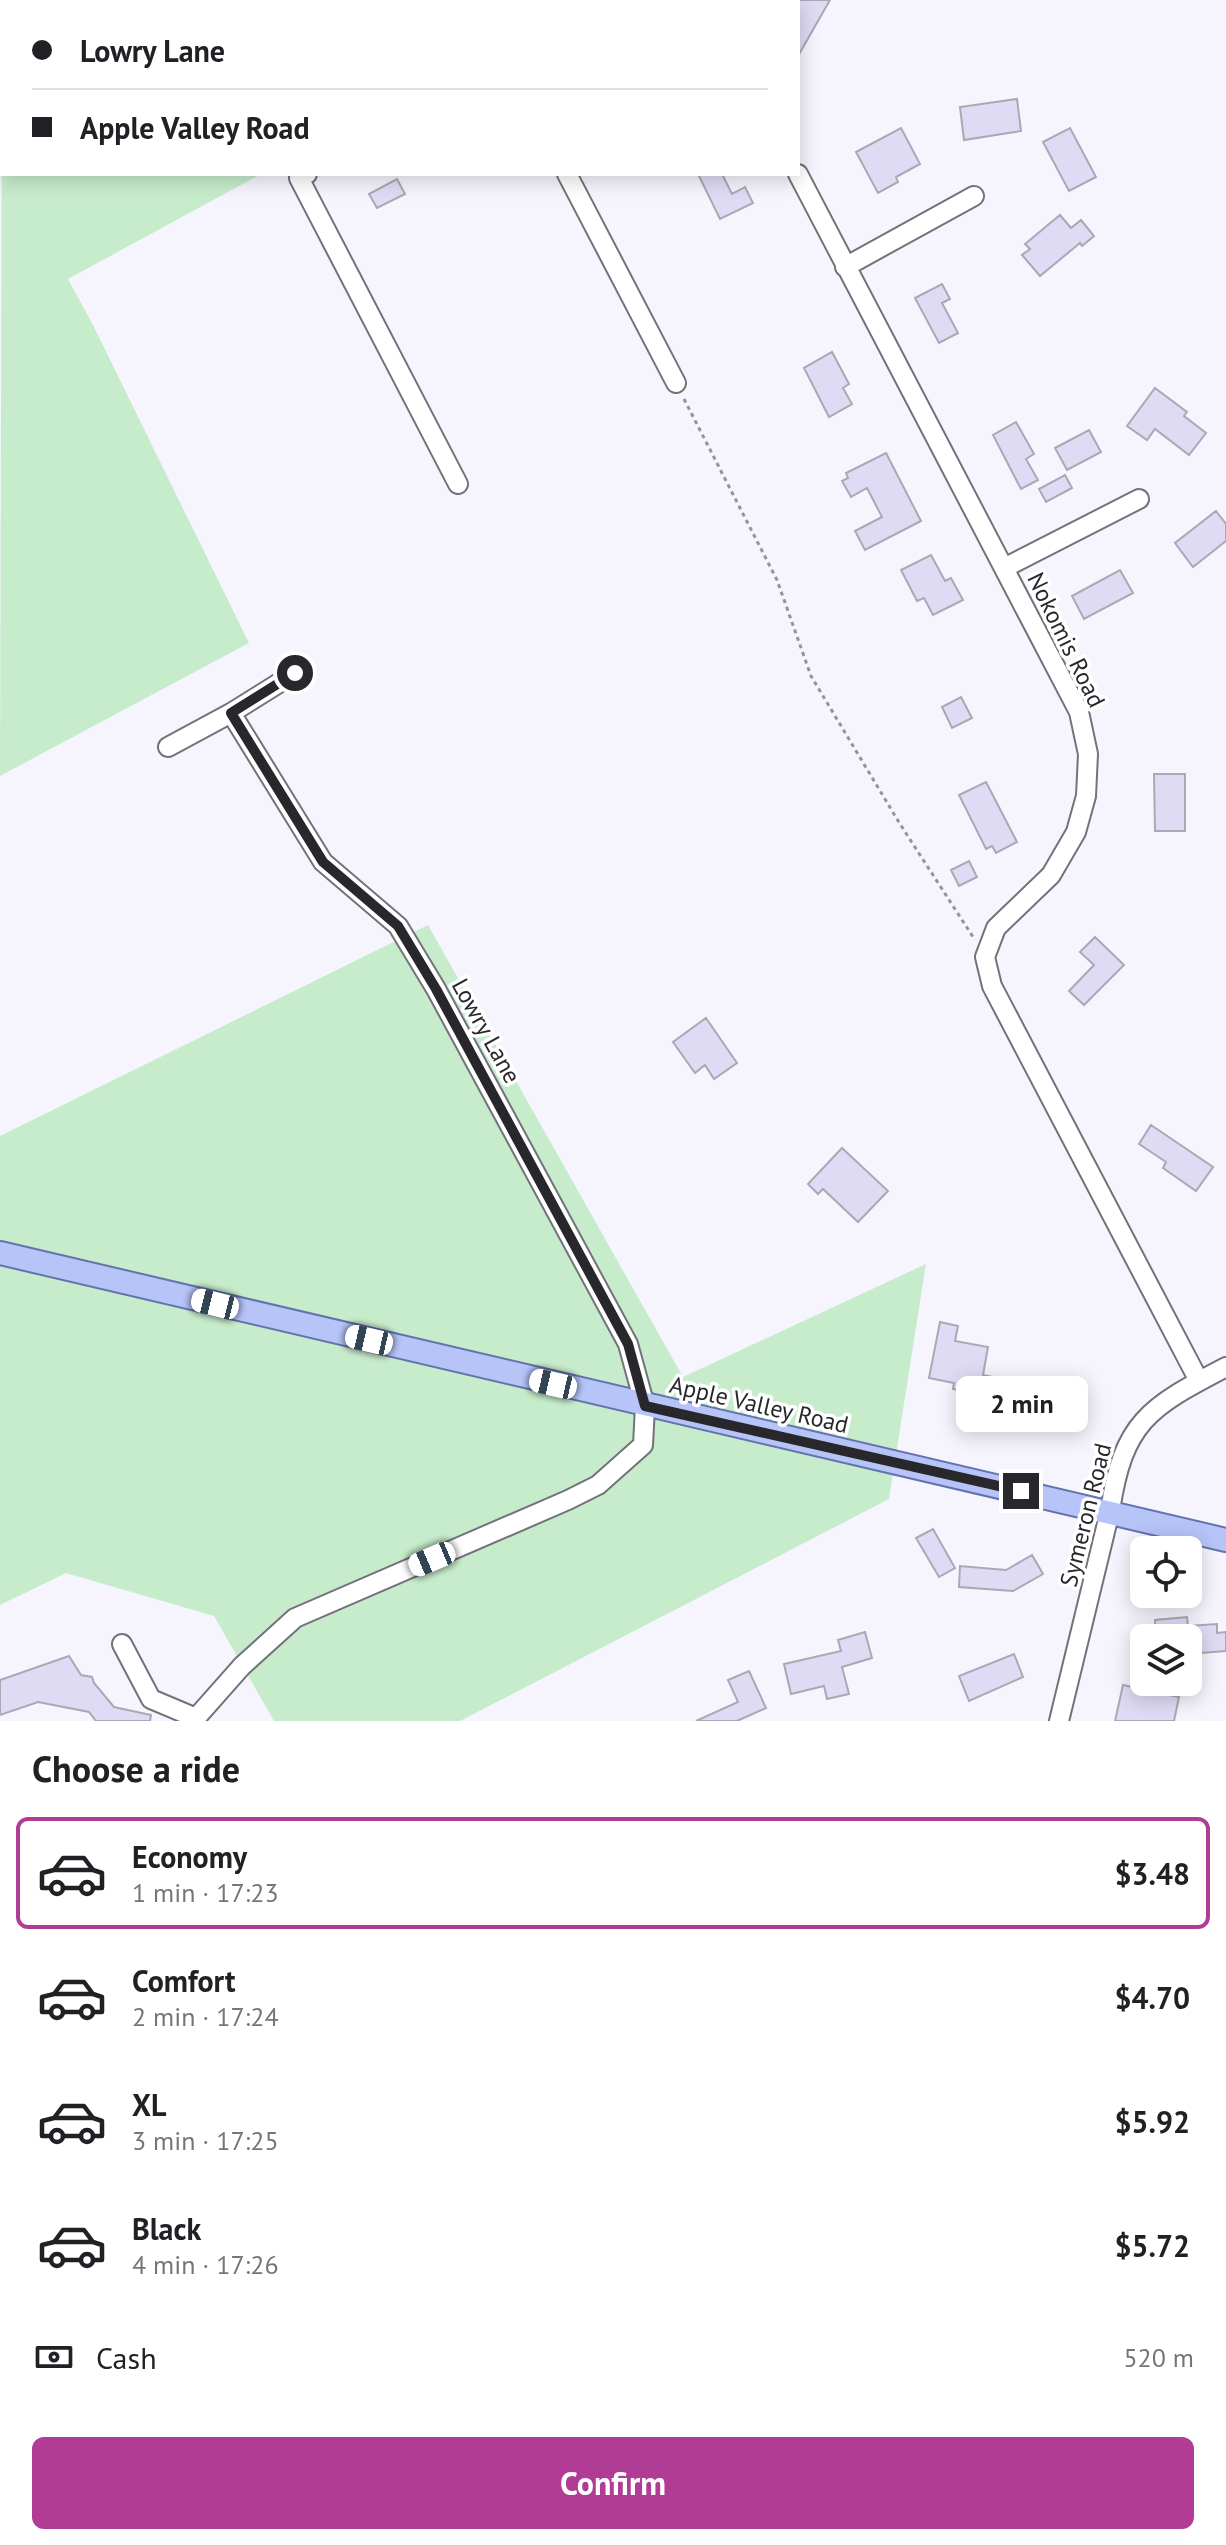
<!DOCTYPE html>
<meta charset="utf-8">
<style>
:root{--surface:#fff;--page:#f6f6f6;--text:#202124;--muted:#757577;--line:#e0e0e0;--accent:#b03c95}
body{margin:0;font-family:"PT Sans",sans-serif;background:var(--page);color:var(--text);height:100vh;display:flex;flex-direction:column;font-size:30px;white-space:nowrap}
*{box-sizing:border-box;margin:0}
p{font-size:26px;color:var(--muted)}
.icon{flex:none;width:44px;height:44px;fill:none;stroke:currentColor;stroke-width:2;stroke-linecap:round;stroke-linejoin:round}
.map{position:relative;height:1721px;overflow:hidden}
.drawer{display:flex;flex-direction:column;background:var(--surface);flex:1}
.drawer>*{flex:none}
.guide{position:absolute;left:0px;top:0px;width:800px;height:176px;box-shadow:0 4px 20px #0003;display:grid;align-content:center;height:176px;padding:0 32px;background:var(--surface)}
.tools{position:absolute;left:1130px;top:1536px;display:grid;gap:16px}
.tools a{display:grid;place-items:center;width:72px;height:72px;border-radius:12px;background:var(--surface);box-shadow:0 4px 20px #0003;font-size:40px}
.end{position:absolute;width:36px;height:36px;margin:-18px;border:10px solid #28272b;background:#fff;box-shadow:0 0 0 4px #fff}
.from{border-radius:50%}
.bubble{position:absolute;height:56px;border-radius:12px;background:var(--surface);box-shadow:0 4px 20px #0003;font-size:26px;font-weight:600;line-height:56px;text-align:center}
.car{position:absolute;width:24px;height:48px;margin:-24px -12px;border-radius:10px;box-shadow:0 0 6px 2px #0007;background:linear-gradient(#fff 24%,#345 0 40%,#fff 0 76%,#345 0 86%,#fff 0)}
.guide b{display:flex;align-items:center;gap:28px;height:76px;font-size:30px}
.guide b+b{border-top:2px solid var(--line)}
.guide i{width:20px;height:20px;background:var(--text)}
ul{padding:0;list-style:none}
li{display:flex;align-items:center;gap:24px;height:112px;margin:0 16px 12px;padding:0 16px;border:4px solid transparent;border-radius:12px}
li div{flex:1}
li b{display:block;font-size:30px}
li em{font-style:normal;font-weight:600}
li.on{border-color:var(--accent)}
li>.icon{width:72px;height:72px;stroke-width:1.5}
h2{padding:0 32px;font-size:36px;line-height:96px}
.pay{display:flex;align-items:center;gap:20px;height:88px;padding:0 32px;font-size:30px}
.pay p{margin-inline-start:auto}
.cta{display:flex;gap:16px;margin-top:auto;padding:16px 32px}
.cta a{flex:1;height:92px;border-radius:12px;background:var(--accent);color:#fff;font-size:32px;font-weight:600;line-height:92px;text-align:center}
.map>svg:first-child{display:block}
</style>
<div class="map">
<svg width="1226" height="1721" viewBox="0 0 1226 1721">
<rect width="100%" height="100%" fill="#f6f5fe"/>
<path fill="#c7eccb" d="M95,0h384l1,2h-389z
M2,45v129h259l-193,105 25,46 156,318 -249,133z
M428,925l255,452 243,-113 -37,235 -429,222h-186l-60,-105 -148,-43 -66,32v-469z"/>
<path fill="#dfdbf5" stroke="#aaa8b4" stroke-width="2" d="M798,0h32l-32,56z
M1017,99l4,32 -57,9 -4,-33z
M901,128l19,36 -24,13 2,5 -20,11 -22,-41z
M1070,128l26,49 -27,14 -26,-49z
M698,174h24l10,20 13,-7 8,16 -33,16z
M397,179l8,15 -28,14 -8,-14z
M1060,215l11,13 10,-8 13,16 -12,10 -2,-3 -40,33 -18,-21 8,-6 -5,-5z
M942,284l8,15 -8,4 16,30 -19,10 -24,-45z
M832,352l17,32 -6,4 9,16 -23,13 -25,-49z
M1155,388l32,24 -3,4 22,17 -17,22 -34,-26 -8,11 -20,-14z
M1016,422l18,32 -8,5 12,21 -17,9 -28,-54z
M1089,430l12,22 -34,18 -12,-22z
M886,453l35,68 -56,29 -10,-19 27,-14 -15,-29 -16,9 -9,-16 6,-3 -2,-5z
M1065,475l7,13 -26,14 -7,-13z
M1216,511l10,13v17l-33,26 -18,-24z
M931,555l14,26 6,-3 12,22 -30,15 -9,-17 -7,3 -16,-31z
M1120,570l13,23 -49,26 -12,-23z
M961,697l11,21 -20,10 -10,-21z
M1154,774h31v57h-30z
M986,782l31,60 -21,11 -4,-7 -6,3 -27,-54z
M969,861l8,16 -18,9 -8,-16z
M1095,937l29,28 -40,40 -15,-14 25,-26 -14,-13z
M706,1018l31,45 -23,16 -9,-14 -10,8 -22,-31z
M1151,1125l62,42 -17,24 -33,-23 3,-6 -27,-18z
M842,1148l46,43 -30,31 -35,-33 -5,5 -10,-10z
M940,1322l18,4 -3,15 33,6 -5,28 10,2 -4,19 -36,-7 1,-6 -25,-5z
M933,1529l22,39 -16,9 -23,-39z
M1032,1555l11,19 -30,17 -54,-4 1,-21 46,4z
M1187,1617l1,9 29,-2v9l9,-1v19l-38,3v-16h-32l-1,-18z
M865,1632l7,26 -30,9 7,27 -22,5 -3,-13 -33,8 -7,-30 57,-13 -3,-11z
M1014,1654l9,23 -54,24 -10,-25z
M69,1656l12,19 11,2 2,6 20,24 37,8 -1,6h-54l-7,-9 -51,-10 -38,13v-35z
M749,1671l17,37 -29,13h-41l42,-19 -10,-22z
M1139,1680l27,6 -2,8 15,3 -5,24h-59l8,-36 14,3z"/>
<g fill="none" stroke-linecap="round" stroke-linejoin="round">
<g stroke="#73727c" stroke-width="22">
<path id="minor" d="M710,0l1,2
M630,2l4,-2
M307,174l-8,4 159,306
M567,174l109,209
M798,174l281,538 9,42 -2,42 -10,36 -25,43 -55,53 -11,29 7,29 207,395
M845,267l129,-71
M1004,568l135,-69
M168,747l63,-34 64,-40
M122,1644l29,55 45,19 46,-52 53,-48 273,-118 30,-15 45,-40 2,-39 -17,-62 -192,-355 -38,-63 -75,-64 -92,-149
M1059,1721l51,-210c13,-89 39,-104 116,-144"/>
</g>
<g stroke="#6473ad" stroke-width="26">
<path id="major" d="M0,1253l1226,287"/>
</g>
<path stroke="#95949b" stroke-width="3" stroke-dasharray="4 4" stroke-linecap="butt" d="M684,399l93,181 34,96 89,148 75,116"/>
<use href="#minor" stroke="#fff" stroke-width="18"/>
<use href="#major" stroke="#b6c4f8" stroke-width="22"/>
</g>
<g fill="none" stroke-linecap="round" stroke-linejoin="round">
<path stroke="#28272b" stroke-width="10" d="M295,673l-64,40 92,149 75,64 38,63 192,355 17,62 376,85"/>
</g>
<g text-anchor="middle" stroke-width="7" stroke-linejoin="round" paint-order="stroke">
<g font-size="24" fill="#28272b" stroke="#fff">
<text transform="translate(1066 640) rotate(64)" y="8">Nokomis Road</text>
<text transform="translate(486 1031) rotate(61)" y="8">Lowry Lane</text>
<text transform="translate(759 1405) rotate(13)" y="8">Apple Valley Road</text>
<text transform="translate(1086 1515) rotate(-76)" y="8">Symeron Road</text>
</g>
</g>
</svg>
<div class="tools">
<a><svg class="icon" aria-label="locate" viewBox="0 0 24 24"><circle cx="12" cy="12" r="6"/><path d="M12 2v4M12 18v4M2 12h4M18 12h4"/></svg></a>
<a><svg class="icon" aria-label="layers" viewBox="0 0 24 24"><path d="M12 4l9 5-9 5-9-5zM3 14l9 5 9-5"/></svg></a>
</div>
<i class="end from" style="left:295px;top:673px"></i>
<i class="end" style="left:1021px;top:1491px"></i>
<div class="bubble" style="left:956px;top:1376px;width:132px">2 min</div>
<i class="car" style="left:215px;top:1304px;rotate:284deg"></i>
<i class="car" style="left:369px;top:1340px;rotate:283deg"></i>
<i class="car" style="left:553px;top:1384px;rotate:283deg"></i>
<i class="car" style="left:432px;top:1559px;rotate:247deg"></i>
<div class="guide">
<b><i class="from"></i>Lowry Lane</b>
<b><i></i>Apple Valley Road</b>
</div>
</div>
<section class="drawer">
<h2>Choose a ride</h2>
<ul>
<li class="on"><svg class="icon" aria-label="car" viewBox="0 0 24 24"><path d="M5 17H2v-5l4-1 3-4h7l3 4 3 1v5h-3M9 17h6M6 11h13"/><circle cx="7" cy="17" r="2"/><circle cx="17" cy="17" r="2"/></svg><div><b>Economy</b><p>1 min · 17:23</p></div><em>$3.48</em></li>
<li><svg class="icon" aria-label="car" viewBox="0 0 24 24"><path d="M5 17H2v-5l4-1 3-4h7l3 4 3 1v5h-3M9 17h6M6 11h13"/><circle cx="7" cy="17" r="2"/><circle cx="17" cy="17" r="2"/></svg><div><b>Comfort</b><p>2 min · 17:24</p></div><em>$4.70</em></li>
<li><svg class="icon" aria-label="car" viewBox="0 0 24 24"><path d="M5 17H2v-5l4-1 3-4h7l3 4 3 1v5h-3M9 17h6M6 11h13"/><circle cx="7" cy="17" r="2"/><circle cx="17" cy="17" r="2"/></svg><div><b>XL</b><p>3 min · 17:25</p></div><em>$5.92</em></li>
<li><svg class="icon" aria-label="car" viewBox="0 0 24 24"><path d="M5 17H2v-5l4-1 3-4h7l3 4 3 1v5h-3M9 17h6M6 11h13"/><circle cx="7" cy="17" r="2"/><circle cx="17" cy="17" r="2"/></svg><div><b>Black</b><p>4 min · 17:26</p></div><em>$5.72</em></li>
</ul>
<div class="pay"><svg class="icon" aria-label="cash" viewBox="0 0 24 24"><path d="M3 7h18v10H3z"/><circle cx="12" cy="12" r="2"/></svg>Cash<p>520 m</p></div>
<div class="cta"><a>Confirm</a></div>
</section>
